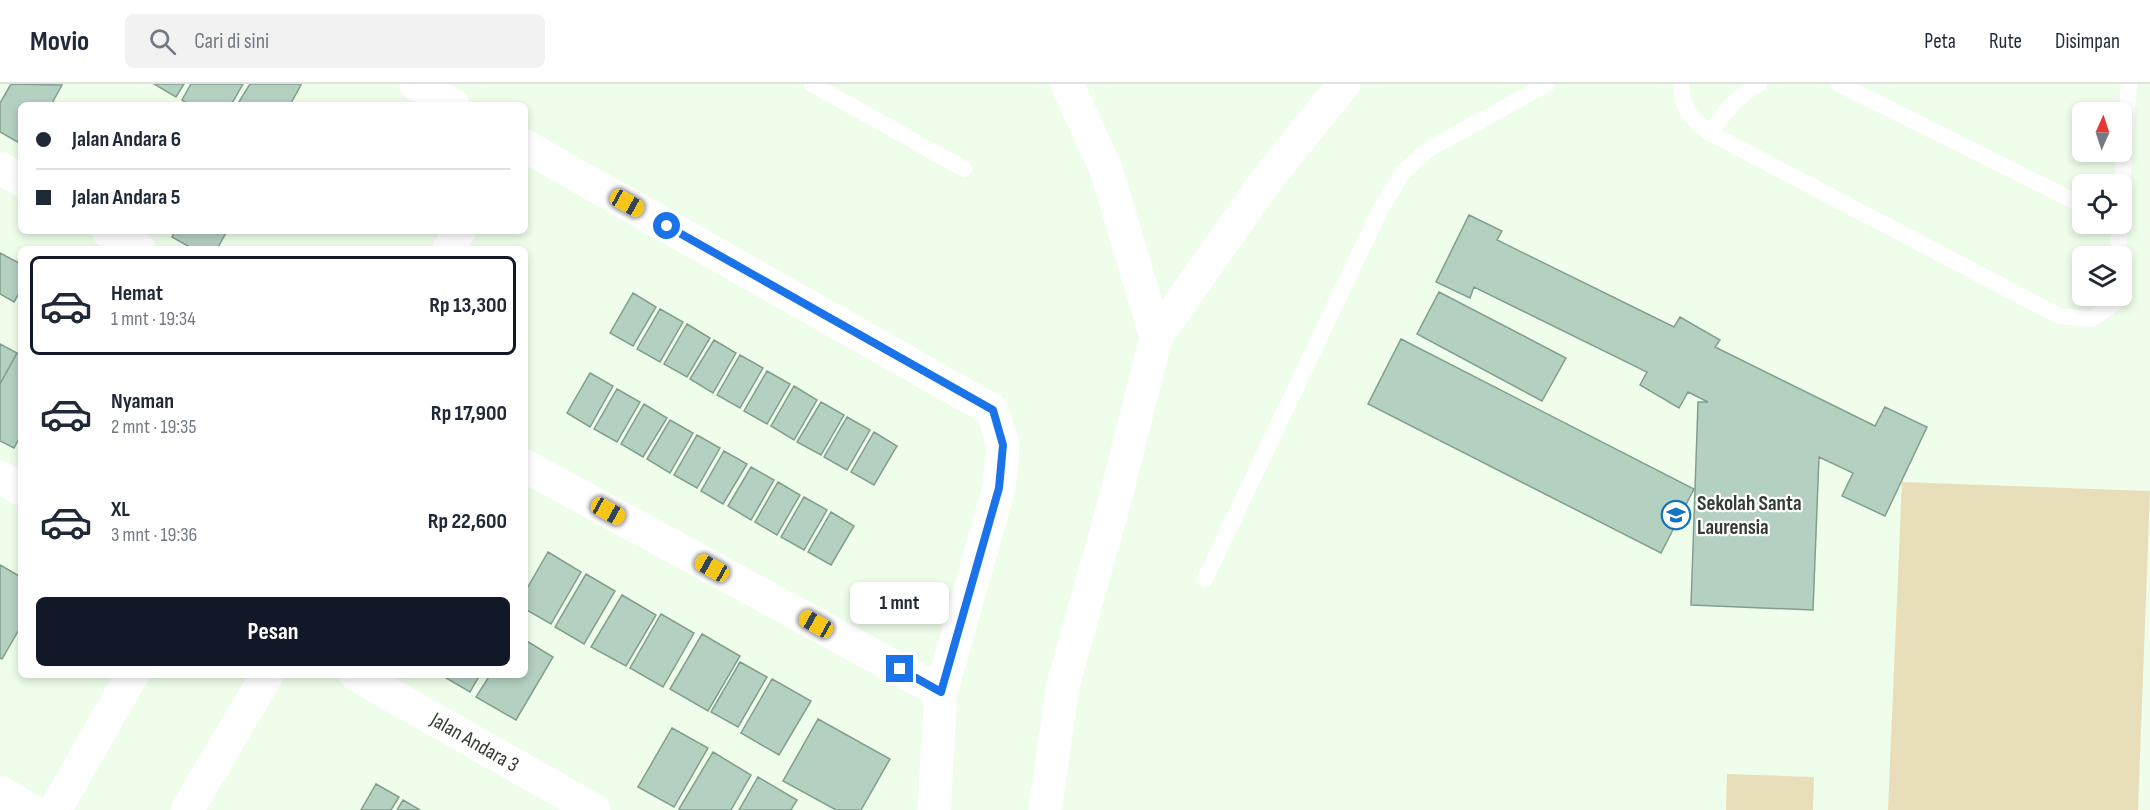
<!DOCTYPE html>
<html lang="id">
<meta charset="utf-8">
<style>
:root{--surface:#fff;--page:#f2f2f3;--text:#1f2937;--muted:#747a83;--line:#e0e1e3;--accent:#111827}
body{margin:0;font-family:"Sofia Sans Condensed",sans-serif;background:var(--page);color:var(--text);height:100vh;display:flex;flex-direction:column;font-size:22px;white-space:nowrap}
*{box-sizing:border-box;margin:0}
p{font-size:20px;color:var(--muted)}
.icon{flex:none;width:33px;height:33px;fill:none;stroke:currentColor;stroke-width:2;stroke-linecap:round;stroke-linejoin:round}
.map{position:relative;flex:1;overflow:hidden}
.side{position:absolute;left:18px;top:162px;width:510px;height:432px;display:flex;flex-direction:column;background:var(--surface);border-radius:9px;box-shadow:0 3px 9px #0003}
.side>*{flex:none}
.banner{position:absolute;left:18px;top:18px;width:510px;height:132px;border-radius:9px;box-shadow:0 3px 9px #0003;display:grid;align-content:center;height:132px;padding:0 18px;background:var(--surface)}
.needle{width:39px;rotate:3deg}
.tools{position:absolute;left:2072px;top:18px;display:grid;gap:12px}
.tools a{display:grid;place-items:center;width:60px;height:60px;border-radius:9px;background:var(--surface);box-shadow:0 3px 9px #0003;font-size:30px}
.end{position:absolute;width:27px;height:27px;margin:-14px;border:8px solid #1a73e8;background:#fff;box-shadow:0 0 0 3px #fff}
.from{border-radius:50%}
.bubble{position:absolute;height:42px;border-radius:9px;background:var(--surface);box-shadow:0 3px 9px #0003;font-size:20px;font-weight:700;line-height:42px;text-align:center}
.car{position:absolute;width:18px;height:36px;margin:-18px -9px;border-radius:8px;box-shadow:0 0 4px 2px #0007;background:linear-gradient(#f5c518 24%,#345 0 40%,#f5c518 0 76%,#345 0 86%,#f5c518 0)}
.banner b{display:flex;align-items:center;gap:21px;height:57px;font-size:22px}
.banner b+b{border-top:2px solid var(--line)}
.banner i{width:15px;height:15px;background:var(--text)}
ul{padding:10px 0 0;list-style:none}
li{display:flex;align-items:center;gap:18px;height:99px;margin:0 12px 9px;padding:0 6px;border:3px solid transparent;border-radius:9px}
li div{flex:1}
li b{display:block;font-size:22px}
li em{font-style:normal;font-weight:700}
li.current{border-color:var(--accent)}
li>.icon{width:54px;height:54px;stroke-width:1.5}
.button{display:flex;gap:12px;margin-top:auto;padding:12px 18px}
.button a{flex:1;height:69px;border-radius:9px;background:var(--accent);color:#fff;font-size:24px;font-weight:700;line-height:69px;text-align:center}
header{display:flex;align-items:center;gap:36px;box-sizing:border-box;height:84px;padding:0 30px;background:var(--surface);border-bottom:2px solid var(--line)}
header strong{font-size:28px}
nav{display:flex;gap:33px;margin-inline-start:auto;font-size:21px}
.search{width:420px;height:54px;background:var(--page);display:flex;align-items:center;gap:15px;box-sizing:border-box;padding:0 21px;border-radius:9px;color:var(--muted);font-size:22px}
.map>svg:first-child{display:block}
</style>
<header>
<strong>Movio</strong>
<div class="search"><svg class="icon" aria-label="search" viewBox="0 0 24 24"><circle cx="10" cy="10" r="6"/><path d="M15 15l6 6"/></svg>Cari di sini</div>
<nav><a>Peta</a><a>Rute</a><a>Disimpan</a></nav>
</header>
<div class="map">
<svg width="2150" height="726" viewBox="0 0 2150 726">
<rect width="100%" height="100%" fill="#effeeb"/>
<path fill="#e8dfba" d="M1902,398l248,9 -12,319h-250z
M1727,690l87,3 -1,33h-87z"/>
<path fill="#b3d0c0" stroke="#839e8f" stroke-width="1.5" d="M11,0l51,1 -11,20h-30v39l-21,-12v-29z
M154,0h30l-8,13z
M191,0h52l-12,21h-41l-8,-5z
M250,0h48l3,1 -11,20h-53z
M1469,131l33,16 -5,9 177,87 6,-10 40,23 -5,7 160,79 10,-19 42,20 -42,89 -43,-20 11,-23 -34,-16 -6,153 -122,-5 7,-203h10l-20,-10 -9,16 -39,-23 7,-13 -173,-85 -4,11 -34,-16z
M175,147h52l-10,18h-24l-21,-12z
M0,169l21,11v26l-7,12 -14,-8z
M1439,208l127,66 -24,43 -125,-67z
M633,209l23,14 -23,39 -23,-13z
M660,225l23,13 -23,40 -23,-13z
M687,240l23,14 -23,39 -23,-13z
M1401,255l293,150 -33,64 -293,-149z
M714,256l22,13 -23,40 -23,-14z
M0,260l17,9 -17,31z
M17,269l4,2v80l-7,13 -14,-7v-57z
M740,271l23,13 -23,40 -23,-13z
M767,287l23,13 -23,40 -23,-13z
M590,289l23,13 -23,41 -23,-14z
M794,302l23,14 -23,40 -23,-14z
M617,305l23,13 -23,40 -23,-13z
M821,318l23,13 -23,40 -24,-13z
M644,320l23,14 -24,39 -22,-13z
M847,333l23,13 -23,40 -23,-13z
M670,336l23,13 -23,40 -23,-14z
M874,348l23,14 -23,39 -23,-13z
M697,351l23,13 -23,40 -23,-13z
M724,367l23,13 -24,40 -22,-13z
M751,383l23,13 -23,40 -23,-14z
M778,398l22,13 -23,40 -22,-13z
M804,413l23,13 -23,40 -23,-13z
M831,428l23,14 -23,39 -23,-13z
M548,468l33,20 -30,52 -26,-15v-17z
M0,481l21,12v49l-19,33 -2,-1z
M586,490l29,17 -31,53 -29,-17z
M622,511l34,20 -30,51 -35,-19z
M661,530l33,19 -31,54 -33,-19z
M702,550l38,22 -32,55 -38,-22z
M525,556l28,17 -37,63 -40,-23 14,-22h35z
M740,578l27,15 -29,50 -27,-15z
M441,591h39l-10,17z
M772,595l39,22 -32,54 -38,-22z
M818,635l72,40 -29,51h-25l-53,-29z
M672,644l36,20 -34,59 -36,-20z
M713,668l38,23 -20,35h-50l-2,-1z
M758,693l39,23 -6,10h-52z
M376,700l23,13 -8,13h-30z
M403,716l17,10h-23z"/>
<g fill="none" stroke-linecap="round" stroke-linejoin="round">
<path stroke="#fff" stroke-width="16" d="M812,0l152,85
M1681,0c3,28 7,32 29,49l349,183 33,3 23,-16 1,-7
M1839,0l243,121
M1710,49c13,-19 28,-38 49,-49
M2121,116l8,-116
M2118,172l1,-32
M1205,495l176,-371 23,-37 25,-22 118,-65"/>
<path stroke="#fff" stroke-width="33" d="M416,0l37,21
M1067,0l39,85 50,168
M525,62l467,264 11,35 -4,43 -58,204 -7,118
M0,84l21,12
M108,147l31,18
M449,165l10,-18
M525,382l416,226
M0,393l21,12
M356,591l238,135
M0,708l31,18
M55,726l77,-135
M187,726l80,-135
M1045,726l18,-125 52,-185 41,-163 112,-159 76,-94"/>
</g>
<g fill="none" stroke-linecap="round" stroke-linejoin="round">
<path stroke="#1a73e8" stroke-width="8" d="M667,142l326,184 10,35 -4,43 -58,204 -41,-23"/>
</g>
<defs>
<g id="school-ring" transform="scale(1.5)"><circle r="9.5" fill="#fff" stroke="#1374c0" stroke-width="1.5"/><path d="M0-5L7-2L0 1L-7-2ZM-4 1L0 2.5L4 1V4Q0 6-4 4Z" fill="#1374c0"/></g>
</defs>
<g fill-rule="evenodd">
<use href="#school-ring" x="1676" y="431"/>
</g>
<g text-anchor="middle" stroke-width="4.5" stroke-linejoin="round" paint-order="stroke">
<g font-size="21" font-weight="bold" fill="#353d33" stroke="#fff" text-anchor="start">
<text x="1697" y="426">Sekolah Santa<tspan x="1697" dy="24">Laurensia</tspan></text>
</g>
<g font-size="21" fill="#353d33" stroke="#fff">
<text transform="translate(475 658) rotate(30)" y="7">Jalan Andara 3</text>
</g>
</g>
</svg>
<div class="tools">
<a><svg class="needle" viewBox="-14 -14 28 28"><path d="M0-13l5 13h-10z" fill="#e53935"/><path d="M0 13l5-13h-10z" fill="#747a83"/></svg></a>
<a><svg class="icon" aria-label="locate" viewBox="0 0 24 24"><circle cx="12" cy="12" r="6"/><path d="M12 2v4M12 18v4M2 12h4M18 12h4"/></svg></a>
<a><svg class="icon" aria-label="layers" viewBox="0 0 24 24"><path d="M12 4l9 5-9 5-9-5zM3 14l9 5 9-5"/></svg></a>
</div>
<i class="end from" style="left:667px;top:142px"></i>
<i class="end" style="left:900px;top:585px"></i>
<div class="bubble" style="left:850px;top:498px;width:99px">1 mnt</div>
<i class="car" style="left:627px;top:119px;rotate:119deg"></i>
<i class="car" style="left:608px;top:427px;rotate:119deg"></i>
<i class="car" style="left:712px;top:484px;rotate:299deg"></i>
<i class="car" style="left:816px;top:540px;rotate:299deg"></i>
<div class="banner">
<b><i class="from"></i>Jalan Andara 6</b>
<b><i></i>Jalan Andara 5</b>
</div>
<section class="side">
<ul>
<li class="current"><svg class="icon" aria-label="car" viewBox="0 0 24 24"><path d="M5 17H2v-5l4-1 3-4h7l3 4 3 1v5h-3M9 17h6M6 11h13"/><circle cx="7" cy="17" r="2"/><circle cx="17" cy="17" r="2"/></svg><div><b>Hemat</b><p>1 mnt · 19:34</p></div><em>Rp 13,300</em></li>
<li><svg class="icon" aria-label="car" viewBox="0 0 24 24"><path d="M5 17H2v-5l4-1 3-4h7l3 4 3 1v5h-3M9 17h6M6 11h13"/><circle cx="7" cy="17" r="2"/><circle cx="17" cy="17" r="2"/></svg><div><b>Nyaman</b><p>2 mnt · 19:35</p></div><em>Rp 17,900</em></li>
<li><svg class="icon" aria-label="car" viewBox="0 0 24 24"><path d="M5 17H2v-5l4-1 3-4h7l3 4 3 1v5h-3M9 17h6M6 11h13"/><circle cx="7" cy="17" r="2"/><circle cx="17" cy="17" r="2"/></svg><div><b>XL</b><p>3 mnt · 19:36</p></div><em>Rp 22,600</em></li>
</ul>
<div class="button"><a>Pesan</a></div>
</section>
</div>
